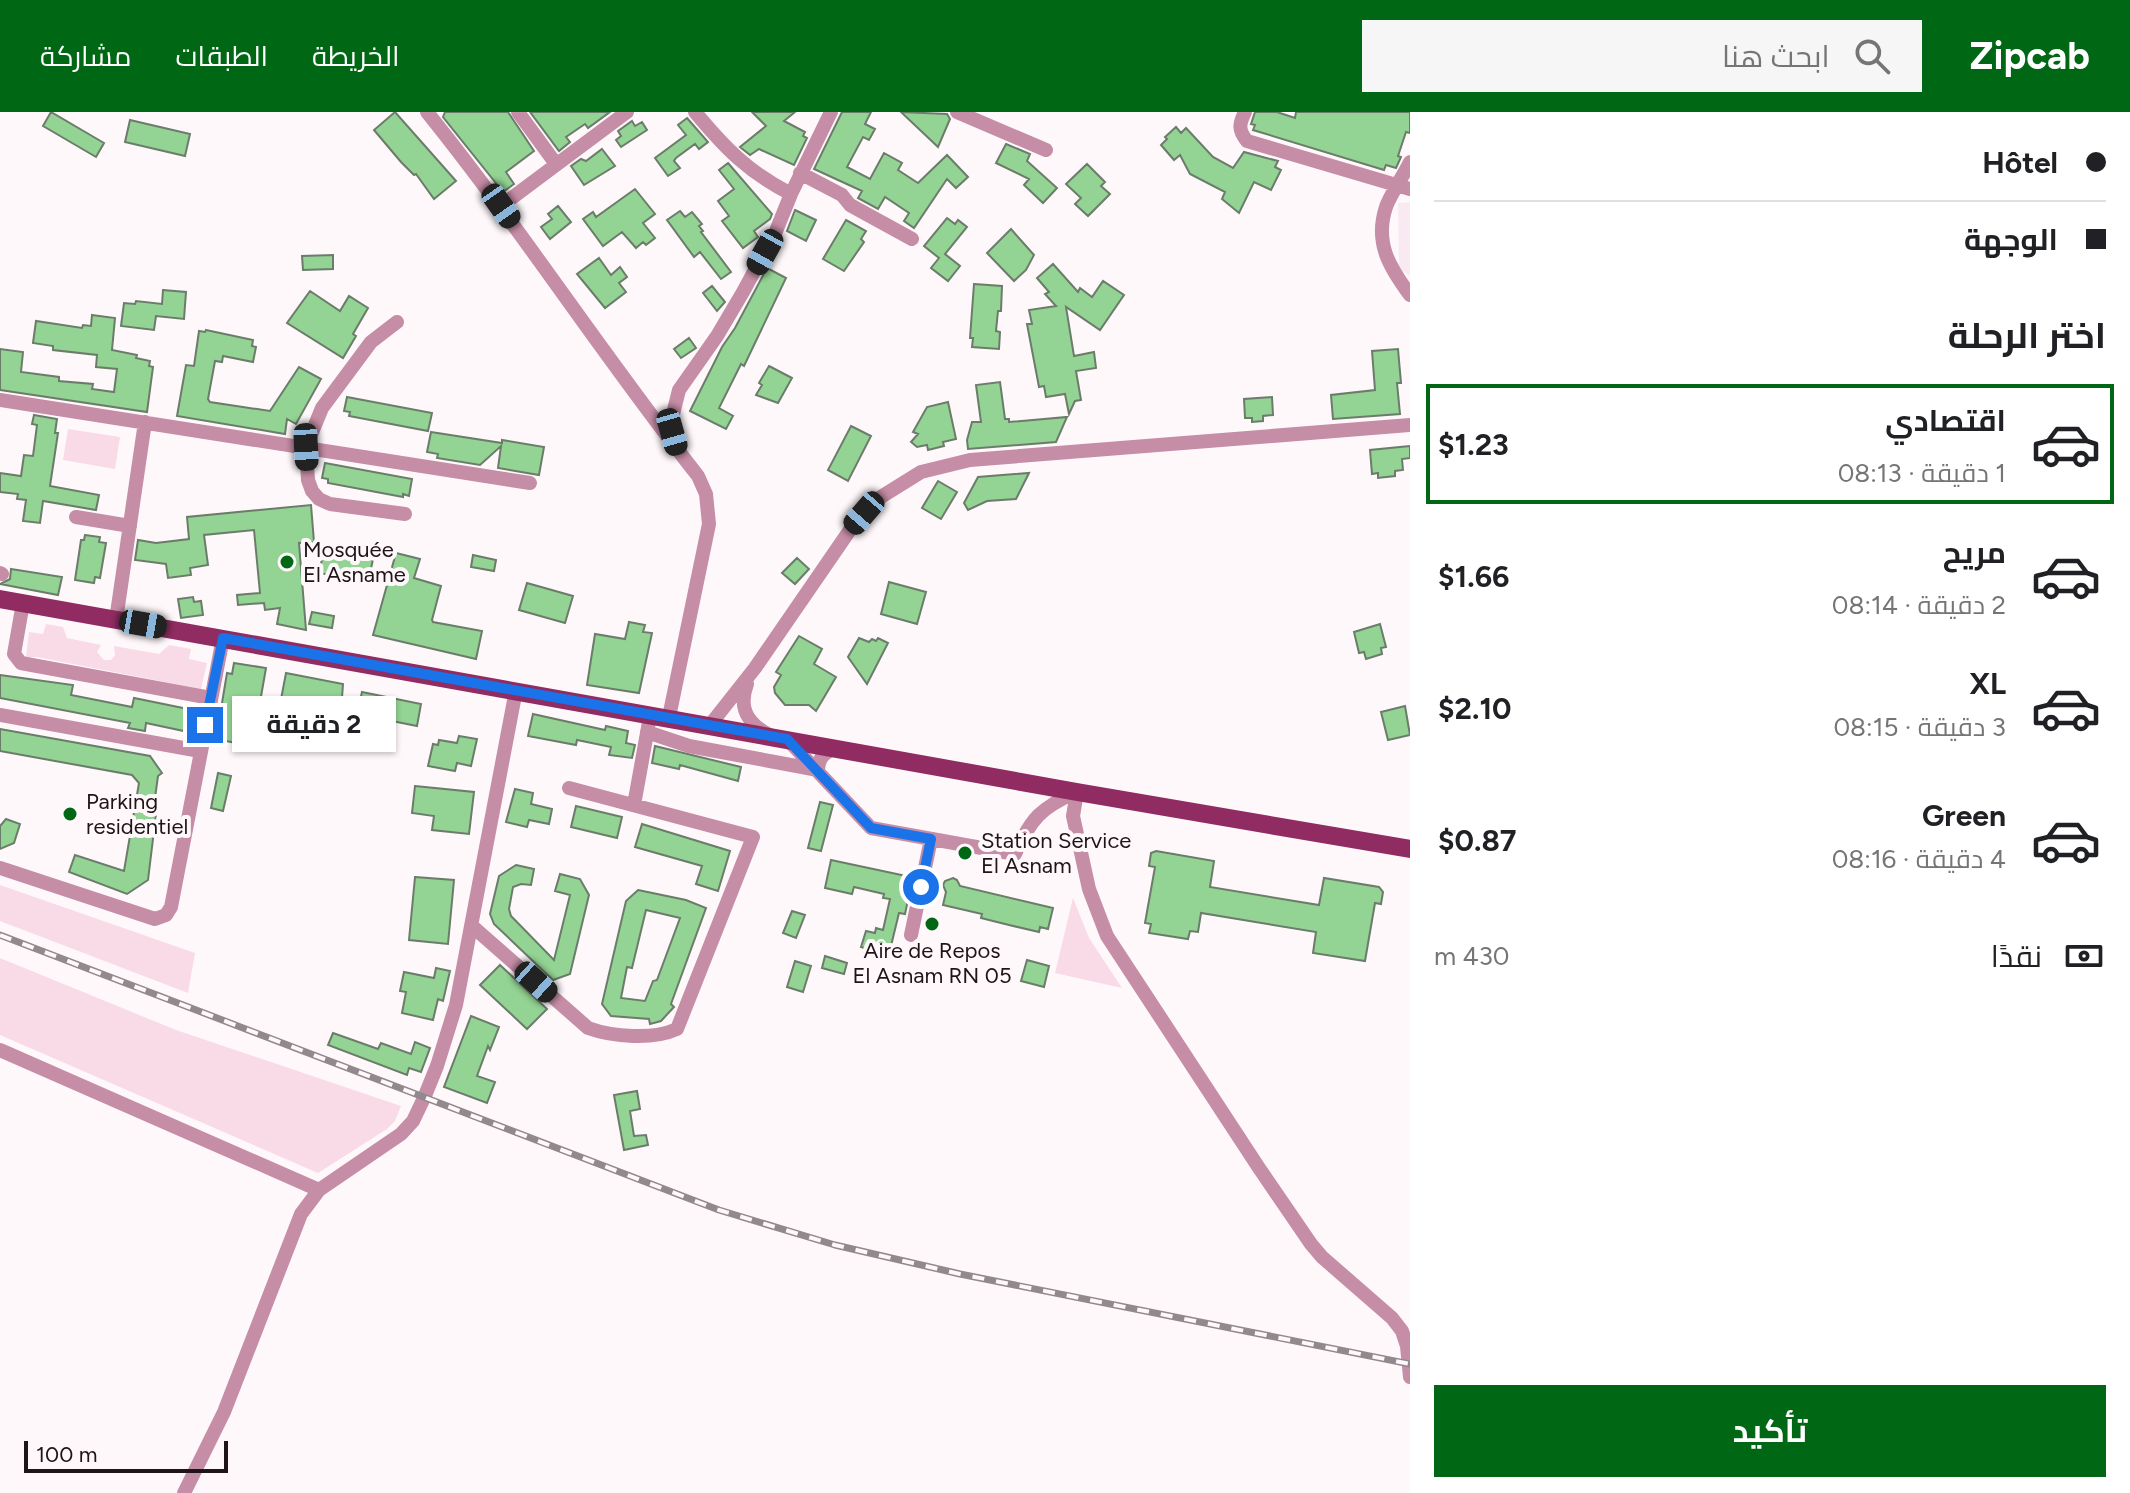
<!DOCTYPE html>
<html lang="ar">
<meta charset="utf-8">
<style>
:root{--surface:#fff;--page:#f6f6f6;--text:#202124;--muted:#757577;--line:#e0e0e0;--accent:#006815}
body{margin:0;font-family:Figtree,Cairo,sans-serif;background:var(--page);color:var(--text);direction:rtl;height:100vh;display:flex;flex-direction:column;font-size:30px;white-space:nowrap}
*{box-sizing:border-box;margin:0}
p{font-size:26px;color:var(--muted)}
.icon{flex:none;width:44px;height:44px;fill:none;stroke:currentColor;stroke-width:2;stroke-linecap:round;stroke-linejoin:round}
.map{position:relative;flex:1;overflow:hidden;direction:ltr}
.drawer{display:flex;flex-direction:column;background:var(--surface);width:720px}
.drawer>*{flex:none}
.top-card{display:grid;align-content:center;height:176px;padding:0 24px;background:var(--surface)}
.scale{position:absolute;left:24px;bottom:20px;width:204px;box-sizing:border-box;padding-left:8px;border:4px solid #1f1519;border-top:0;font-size:22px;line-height:28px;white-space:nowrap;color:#1f1519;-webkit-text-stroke:6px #fef8fb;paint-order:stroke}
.end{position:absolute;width:36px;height:36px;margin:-18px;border:10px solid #1a73e8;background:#fff;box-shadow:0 0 0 4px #fff}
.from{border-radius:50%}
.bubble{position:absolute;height:56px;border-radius:0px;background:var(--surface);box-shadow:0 2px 6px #0004;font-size:26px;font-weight:700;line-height:56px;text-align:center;direction:rtl}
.car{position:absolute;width:24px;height:48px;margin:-24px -12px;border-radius:10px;box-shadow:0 0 6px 2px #0007;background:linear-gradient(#222 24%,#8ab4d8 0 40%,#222 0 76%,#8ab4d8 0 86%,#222 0)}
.top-card b{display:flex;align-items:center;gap:28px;height:76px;font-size:30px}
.top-card b+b{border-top:2px solid var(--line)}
.top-card i{width:20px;height:20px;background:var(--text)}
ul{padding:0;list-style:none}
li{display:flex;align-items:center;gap:24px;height:120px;margin:0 16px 12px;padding:0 8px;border:4px solid transparent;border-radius:0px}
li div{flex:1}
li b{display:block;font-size:30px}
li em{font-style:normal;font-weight:700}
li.active{border-color:var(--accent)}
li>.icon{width:72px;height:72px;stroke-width:1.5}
h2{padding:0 24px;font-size:36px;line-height:96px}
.pay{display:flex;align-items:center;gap:20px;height:88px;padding:0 24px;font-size:30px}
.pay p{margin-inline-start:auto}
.action{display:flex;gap:16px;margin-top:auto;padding:16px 24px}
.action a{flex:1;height:92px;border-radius:0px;background:var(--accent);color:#fff;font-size:32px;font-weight:700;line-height:92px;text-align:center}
header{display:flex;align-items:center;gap:48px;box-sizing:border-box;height:112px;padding:0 40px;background:var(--accent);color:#fff}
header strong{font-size:38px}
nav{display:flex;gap:44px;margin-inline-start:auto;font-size:28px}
.search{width:560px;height:72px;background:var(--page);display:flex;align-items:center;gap:20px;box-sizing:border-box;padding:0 28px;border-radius:0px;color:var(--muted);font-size:30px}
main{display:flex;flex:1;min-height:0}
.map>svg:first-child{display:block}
</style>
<header>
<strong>Zipcab</strong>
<div class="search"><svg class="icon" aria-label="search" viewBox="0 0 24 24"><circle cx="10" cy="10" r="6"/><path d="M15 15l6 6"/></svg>ابحث هنا</div>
<nav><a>الخريطة</a><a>الطبقات</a><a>مشاركة</a></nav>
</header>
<main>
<section class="drawer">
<div class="top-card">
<b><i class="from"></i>Hôtel</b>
<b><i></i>الوجهة</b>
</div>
<h2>اختر الرحلة</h2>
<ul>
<li class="active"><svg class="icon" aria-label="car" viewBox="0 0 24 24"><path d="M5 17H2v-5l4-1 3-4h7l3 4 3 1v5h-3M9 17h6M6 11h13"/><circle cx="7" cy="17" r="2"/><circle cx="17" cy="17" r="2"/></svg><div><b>اقتصادي</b><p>1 دقيقة · 08:13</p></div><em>$1.23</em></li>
<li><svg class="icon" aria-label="car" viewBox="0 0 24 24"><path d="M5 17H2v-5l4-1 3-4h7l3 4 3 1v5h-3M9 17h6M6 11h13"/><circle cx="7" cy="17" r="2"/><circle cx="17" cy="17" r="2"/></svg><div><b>مريح</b><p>2 دقيقة · 08:14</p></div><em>$1.66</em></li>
<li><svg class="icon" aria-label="car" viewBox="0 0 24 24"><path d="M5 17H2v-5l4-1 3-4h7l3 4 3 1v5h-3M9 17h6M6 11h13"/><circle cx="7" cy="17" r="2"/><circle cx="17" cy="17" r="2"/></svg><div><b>XL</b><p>3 دقيقة · 08:15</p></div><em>$2.10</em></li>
<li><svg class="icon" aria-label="car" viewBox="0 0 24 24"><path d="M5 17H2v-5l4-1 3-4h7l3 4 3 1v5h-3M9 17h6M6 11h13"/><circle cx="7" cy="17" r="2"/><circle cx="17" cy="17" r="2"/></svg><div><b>Green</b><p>4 دقيقة · 08:16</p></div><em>$0.87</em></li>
</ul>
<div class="pay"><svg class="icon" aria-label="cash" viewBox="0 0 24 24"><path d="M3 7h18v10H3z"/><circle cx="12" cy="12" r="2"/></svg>نقدًا<p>430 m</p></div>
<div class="action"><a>تأكيد</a></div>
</section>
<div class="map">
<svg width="1410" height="1381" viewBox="0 0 1410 1381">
<rect width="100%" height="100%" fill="#fef8fb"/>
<path fill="#f8eaf0" d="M1410,90v74l-11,-7 -1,-66z"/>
<path fill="#f9dae7" d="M68,317l52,8 -5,32 -52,-9z
M46,512l17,3 4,11 34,7 -4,7 7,8h7l4,-5 -1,-9 45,8 10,-9 22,4 -2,10 18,4 -6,26 -164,-32h-11l3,-25 14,2z
M0,773l195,68 -7,40 -188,-72z
M1073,786l16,40 33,50 -67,-15z
M0,846l176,72 225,76 -6,15 -8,8 -69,44 -318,-138z"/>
<path fill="#93d393" stroke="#6b7c6b" stroke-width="2" fill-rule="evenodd" d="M51,0l53,31 -8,14 -53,-31z
M395,0l61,69 -22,18 -18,-25 -2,1 -13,-13 -27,-32z
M445,0h63l26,39 -28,21 8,12 -11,8 -60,-75z
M530,0h80l-22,16 -3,-4 -19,13 4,5 -11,9z
M752,0h43l-11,9 21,11 -2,4 4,2 -13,27 -35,-16 -9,6 -10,-8 26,-21z
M842,0h29l-6,12 10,5 -6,11 -6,-3 -16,30 23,12 14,-26 18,10 -4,7 20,13 29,-28 21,22 -12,11 -9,-9 -33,49 -10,-7 5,-8 -24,-16 -7,12 -20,-11 4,-7 -48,-22z
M901,0l46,2 3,5 -12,28z
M1255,0h22l18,6 1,-6h114v21l-4,-1 -8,24 3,1 -5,11 -10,-3 -2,5 -131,-40 2,-5 -4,-1z
M687,6l21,24 -9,7 -4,-5 -19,14 -2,3 6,7 -12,8 -13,-18 31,-23 -8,-10z
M130,8l60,14 -5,22 -60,-14z
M632,9l3,5 7,-4 5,8 -26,17 -5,-7 5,-4 -3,-5z
M1176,15l5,6 5,-5 27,29 20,11 11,-16 34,9 -3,6 6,3 -10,20 -17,-8 -15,31 -17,-14 3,-7 -35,-18 -10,-19 -6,5 -13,-15 6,-6 -2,-2z
M1006,32l24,10 -3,7 30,27 -14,15 -19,-18 5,-6 -33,-16z
M602,37l13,17 -31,19 -13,-19 10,-7 5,2z
M728,51l44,51 -2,5 -16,12 4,6 -15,11 -21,-27 7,-5 -11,-15 16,-12 -15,-19z
M1087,52l18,18 -4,4 9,8 -22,22 -13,-12 6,-6 -15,-14z
M635,77l20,25 -12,9 12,15 -9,7 -3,-3 -7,6 -14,-16 -19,14 -20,-27 10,-7 3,5z
M558,94l13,16 -21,17 -9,-12 11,-8 -4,-5z
M795,98l21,10 -10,21 -19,-10z
M680,99l5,6 7,-5 10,12 -3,2 4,5 -2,1 30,40 -10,7 -21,-27 -6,5 -27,-37z
M947,106l8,6 3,-4 9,7 -22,27 15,12 -12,15 -17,-13 8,-10 -15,-12z
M846,108l20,11 -5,8 3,3 -20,29 -21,-12z
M1011,117l23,26 -8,15 -12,11 -27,-28z
M333,143v14l-30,1 -1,-14z
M599,146l12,17 9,-8 7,10 -8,6 7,9 -21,16 -28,-34z
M1053,152l25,28 2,-4 12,9 11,-16 21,14 -24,35 -34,-23 8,49 20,-4 2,16 -20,3 5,29 -6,1 -6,13 -4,-20 -19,3 -2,-11 -5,1 -12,-63h5l-3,-14 27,-4 -11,-12 4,-2 -12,-14z
M767,156l19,10 -42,88 -3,-2 -22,44 14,8 -7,13 -36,-18 32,-64 13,-19z
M974,172l28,2 -1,25h-3l-2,20 4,1 -1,17 -27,-2 1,-9h-3z
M712,174l13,16 -8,9 -14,-18z
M163,178l23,2 -2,27 -28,-3 -2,14 -33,-4 3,-23 11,1 1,-3 26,3z
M310,179l30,20 9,-15 19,12 -15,26 3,2 -13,22 -56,-35z
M92,203l23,3 -3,32 25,5 -1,3 14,3 -1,5 4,1 -6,45 -147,-22v-41l23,3 -2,20 38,5v4l34,3 -1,5 22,3 3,-23 -21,-2 1,-12 -44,-5v-4l-20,-3 3,-22 46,7 1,-3 8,1z
M206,218l47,10 -1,6 4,1 -3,15 -30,-6 -1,6 -7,-1 -7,38 2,3 60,9 29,-44 22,12 -25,45 -9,-5 -2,15 -108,-18 9,-51 8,1 5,-35 6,1z
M689,226l7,10 -15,10 -7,-9z
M1398,237l3,34h-4l3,31 -67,5 -2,-24 44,-5 -3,-39z
M769,254l23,12 -14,25 -22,-8 6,-10 -3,-2z
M1000,270l5,37h4v3l58,-5 -11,25 -88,7 -1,-9 5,-18h9l-5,-37z
M347,285l85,16 -4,18 -79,-15 1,-4 -6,-1z
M1272,285l1,18 -10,1v5l-11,1v-4h-7l-1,-19z
M948,290l8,37 -13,3 1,4 -16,4 -1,-5 -10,2 -6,-5 7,-8 -5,-2 14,-25z
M34,303l23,4 -2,14h3l-8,53 49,9 -3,15 -53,-9 -3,22 -17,-2 3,-21 -9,-1 1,-5 -18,-2v-19l21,3 3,-21 9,1 4,-31 -5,-1z
M851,314l20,10 -23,45 -20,-11z
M431,320l71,11v-3l42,7 -5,28 -41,-7 3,-22 -21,19 -43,-7 1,-4 -11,-2z
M1410,334v12l-8,1 1,11 -8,1v5l-17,2v-5l-6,1 -2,-24z
M325,351l87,16 -3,17 -6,-2v3l-75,-14v-4l-6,-1z
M1029,361l-13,26 -29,2 -19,9 -4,-7 14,-26z
M938,369l19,11 -16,27 -19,-11z
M311,393l3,37 -15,1 7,87 -29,-6 3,-16 -15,2 -1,-7 -26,2 -1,-10 23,-2 -6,-63 -50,5 4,30 -18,3 1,7 -23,3 -2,-14 -31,-4 3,-20 18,3 33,-4 -2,-22z
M85,423l15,2 -1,5 7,1 -6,35 -5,-1 -1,6 -19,-3 6,-40h3z
M325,433l49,10 -6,27 -49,-9z
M396,441l24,6 -6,19 27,8 -9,34 1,2 49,9 -6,28 -103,-24z
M473,443l23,5 -2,11 -23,-4z
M797,446l12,11 -14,15 -13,-11z
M11,457l51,8 -4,18 -58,-11 10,-5z
M889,470l37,10 -9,32 -36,-10z
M527,471l46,13 -8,27 -46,-13z
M193,485l1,5 7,-1 2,14 -22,3 -3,-19z
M312,500l22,4 -2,12 -23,-4z
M629,510l16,3 -2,7 9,1 -13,60 -52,-8 8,-51 30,5z
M1380,512l6,23 -5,1 1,6 -16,5 -2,-7 -5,1 -5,-21z
M799,524l23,13 -8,15 22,13 -20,34 -7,-6h-24l-10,-12 -1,-6 7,-12 -5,-3z
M859,526l10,4 3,-3 4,2 2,-3 10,5 -21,41 -19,-27z
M234,551l32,5 -7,40 -11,-2 -7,38 -25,-5 11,-66 5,1z
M286,561l57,11 -1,14 -13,-1 -2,11 -21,-4 -8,43 -30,-6 5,-27 5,1z
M0,563l73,10 -2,10 61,12 2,-9 64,13 -5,22 -47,-10 -1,8 -17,-3 2,-5 -130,-25z
M362,580l59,12 -4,22 -60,-12z
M1405,594l5,29 -22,5 -7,-28z
M533,602l72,16 1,-4 22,5 -2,12 9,2 -3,13 -23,-3 2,-8 -34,-7 -1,5 -48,-9z
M0,617l150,27 12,17 -4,3 -4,29 3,1 -9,74 -21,14 -58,-22 6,-17 49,16 15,-88 -7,-8 -132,-24z
M459,624l18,3 -6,27 -14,-3 -2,8 -27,-5 5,-22 5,1 1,-5 18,3z
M655,634l86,21 -3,14 -58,-16 -1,4 -27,-6z
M218,661l13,3 -8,35 -12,-3z
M415,674l59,6 -5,42 -37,-4 2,-14 -22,-3z
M515,677l18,4 -2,11 21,5 -3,15 -20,-4 -2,7 -21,-5z
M820,690l13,3 -12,46 -13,-3z
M576,694l46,11 -5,21 -46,-11z
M6,707l14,5 -6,19 -14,6v-23z
M642,712l88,27 -12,40 -22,-7 6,-18 -67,-19z
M1156,739l58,10 -4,26 109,18 5,-27 55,9 4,5 -2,12 -6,-1 -10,58 -52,-8 3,-21 -115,-19 -3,19 -8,-1 -2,8 -39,-6 2,-9 -6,-1 10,-56 -6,-1 2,-13z
M831,748l80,17 -1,4h2l-7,33 -6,-1 -9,37 -18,-4 -1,4 -10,-3 5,-16 9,2 1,-5 7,2 7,-31 -7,-1 1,-4 -30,-7 -2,7 -27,-6z
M516,753l18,4 -3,16 -10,-1 -8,3 -4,22 2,7 43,44 16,-65 -15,-4 5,-17 20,5 9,16 -19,79 -17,6 -59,-56 -4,-10 9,-38z
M415,765l39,3 -6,64 -39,-4z
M953,766l4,2 3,6 93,22 -5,21 -8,-2 -1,5 -30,-7 -28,-7 1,-4 -39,-9 3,-13 -3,-7 2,-4z
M638,778l48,10 20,8 -35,96 3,3 -13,14 -11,3 -1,-5 -38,-3 -9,-12 24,-103zM646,798l34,8 -23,62 -4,1 -8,20 -24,-3 6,-31 5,1z
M792,799l13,4 -9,23 -13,-5z
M825,844l22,7 -3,11 -22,-6z
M1027,848l22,6 -5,21 -23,-6z
M795,849l16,5 -8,26 -16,-5z
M500,853l47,44 -20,20 -47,-44z
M436,856l14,3 -7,30 -5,-2 -5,21 -31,-7 4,-21 -6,-1 4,-19 30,6z
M471,904l28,11 -9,23 -2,-4 -11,30 18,6 -8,21 -43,-16z
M333,921l45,16 3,-6 30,11 4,-12 15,6 -9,24 -12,-4 -2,7 -79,-30z
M637,979l3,18 -10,2 4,25 12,-1 2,10 -24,5 -10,-55z"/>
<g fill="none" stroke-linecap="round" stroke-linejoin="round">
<path stroke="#c68da6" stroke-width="14" d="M427,0c95,118 177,245 271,364l8,18 3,30 -40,193
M518,0l38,52
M695,0c30,36 53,60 96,82
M957,0l89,38
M1245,0c-6,12 -7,18 2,29l163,48
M1410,50c-6,13 -20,33 -24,45 -12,36 4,61 24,88
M800,61l42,22 8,10 62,34
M501,94l126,-94
M397,210l-26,20 -49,66 -16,39 2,33 4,11 7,8 11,5 75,10
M0,288l530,83
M675,330l-3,-24 7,-28 38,-54 26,-44 33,-61 15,-37 40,-82
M76,405l54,9
M0,461l2,1
M23,491l-9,51 7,9 190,35
M116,508l29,-198
M747,572c-9,24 0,39 22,51
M0,603l200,36
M710,613l45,-57 97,-141 24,-27 45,-28 49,-12 440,-35
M647,620l42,14 129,24c1,-13 5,-16 17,-22
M787,627l84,89 144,26c16,-36 26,-46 61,-62
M1077,680l-4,24 16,73 18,47 152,232 52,76 11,13 70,61 10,13 5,15 3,31
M634,693l15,-83
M0,756l155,51 11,-4 5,-8 52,-269
M472,814l116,102c25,9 65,12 89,1l76,-192 -184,-49
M911,823l20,-96
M0,938l319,140
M184,1381l40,-81 77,-198 18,-24 82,-56 12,-13 11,-23 13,-32 19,-61 60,-315"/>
<path stroke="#902c62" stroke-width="18" d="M0,487l1077,193 333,57"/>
<g stroke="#91898d" stroke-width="7">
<path id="rail" d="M0,823l719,275 116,35 125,29 450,90"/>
</g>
<use href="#rail" stroke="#fef8fb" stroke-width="4" stroke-dasharray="12" stroke-linecap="butt"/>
</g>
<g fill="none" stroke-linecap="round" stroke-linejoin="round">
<path stroke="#1a73e8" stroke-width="10" d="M205,613l18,-87 564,101 84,89 60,11 -10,48"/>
</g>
<g fill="#006815" stroke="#fef8fb" stroke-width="3">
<circle cx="287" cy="450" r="8"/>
<circle cx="70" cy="702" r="8"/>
<circle cx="965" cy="741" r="8"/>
<circle cx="932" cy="812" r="8"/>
</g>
<g text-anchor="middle" stroke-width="8" stroke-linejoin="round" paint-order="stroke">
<g font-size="22" fill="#1f1519" stroke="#fef8fb" text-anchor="start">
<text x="303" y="445">Mosquée<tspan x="303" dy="25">El Asname</tspan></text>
<text x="86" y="697">Parking<tspan x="86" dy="25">residentiel</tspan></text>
<text x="981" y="736">Station Service<tspan x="981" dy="25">El Asnam</tspan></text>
<text x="932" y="846" text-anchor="middle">Aire de Repos<tspan x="932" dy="25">El Asnam RN 05</tspan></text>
</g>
</g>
</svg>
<div class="scale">100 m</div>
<i class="end from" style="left:921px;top:775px"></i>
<i class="end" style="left:205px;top:613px"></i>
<div class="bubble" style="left:232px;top:584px;width:164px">2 دقيقة</div>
<i class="car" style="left:501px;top:94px;rotate:145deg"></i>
<i class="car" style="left:765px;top:140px;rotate:209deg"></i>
<i class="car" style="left:672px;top:320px;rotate:164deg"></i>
<i class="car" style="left:306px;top:335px;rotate:177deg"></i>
<i class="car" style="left:864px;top:401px;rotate:221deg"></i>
<i class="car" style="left:143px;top:512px;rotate:100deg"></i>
<i class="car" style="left:536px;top:870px;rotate:132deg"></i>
</div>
</main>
